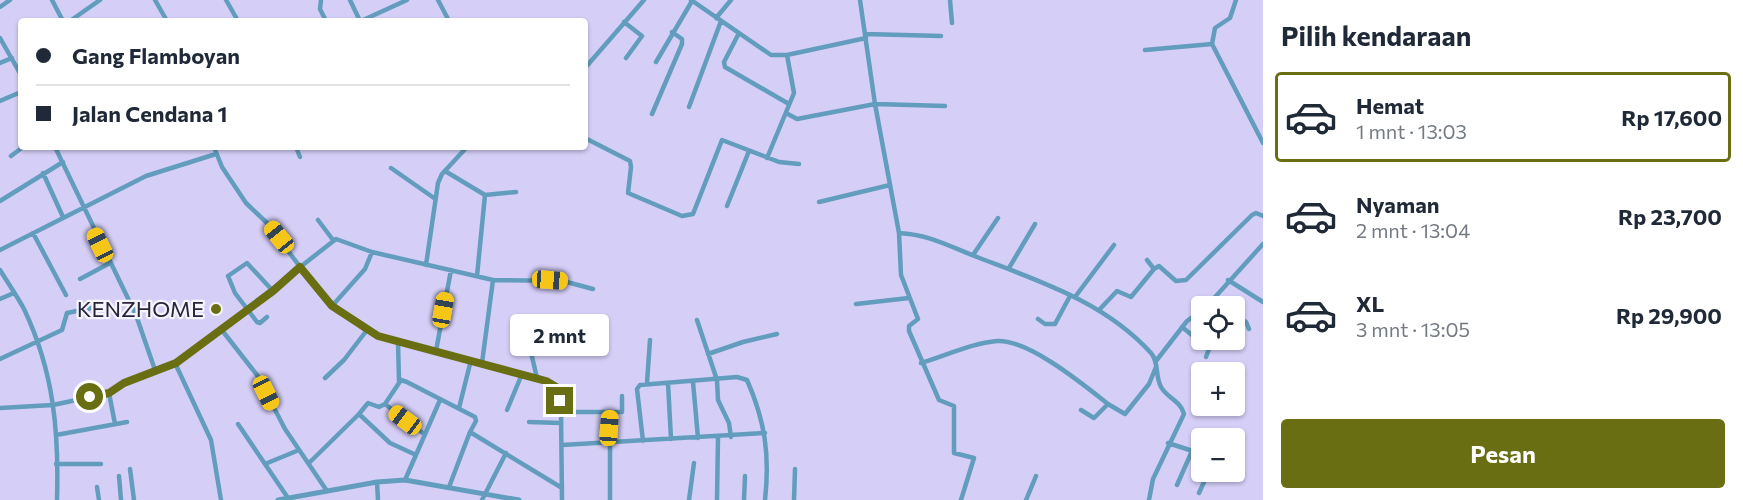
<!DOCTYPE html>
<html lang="id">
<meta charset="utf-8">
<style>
:root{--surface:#fff;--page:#f6f6f7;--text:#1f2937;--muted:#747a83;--line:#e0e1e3;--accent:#696e13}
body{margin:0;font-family:Commissioner,sans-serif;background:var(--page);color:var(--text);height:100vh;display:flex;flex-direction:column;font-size:22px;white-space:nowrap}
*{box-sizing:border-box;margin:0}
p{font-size:20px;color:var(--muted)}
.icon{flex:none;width:33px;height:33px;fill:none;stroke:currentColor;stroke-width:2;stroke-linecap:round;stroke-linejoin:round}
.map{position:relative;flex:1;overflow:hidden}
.drawer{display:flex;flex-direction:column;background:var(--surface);width:480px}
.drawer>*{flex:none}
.banner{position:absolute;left:18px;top:18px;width:570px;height:132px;border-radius:6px;box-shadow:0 2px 4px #0004;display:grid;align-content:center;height:132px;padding:0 18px;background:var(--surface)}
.buttons{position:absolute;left:1191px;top:296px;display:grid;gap:12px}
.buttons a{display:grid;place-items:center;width:54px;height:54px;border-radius:6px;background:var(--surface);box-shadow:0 2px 4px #0004;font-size:30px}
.end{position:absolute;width:27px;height:27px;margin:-14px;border:8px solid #696e13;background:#fff;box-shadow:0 0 0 3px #fff}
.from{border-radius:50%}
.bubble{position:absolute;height:42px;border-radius:6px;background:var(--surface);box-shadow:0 2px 4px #0004;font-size:20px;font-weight:700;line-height:42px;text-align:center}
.car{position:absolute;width:18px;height:36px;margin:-18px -9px;border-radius:8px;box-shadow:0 0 4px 2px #0007;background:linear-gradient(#f5c518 24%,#345 0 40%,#f5c518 0 76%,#345 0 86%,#f5c518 0)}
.banner b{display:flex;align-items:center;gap:21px;height:57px;font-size:22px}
.banner b+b{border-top:2px solid var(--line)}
.banner i{width:15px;height:15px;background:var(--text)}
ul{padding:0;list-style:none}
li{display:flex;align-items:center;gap:18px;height:90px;margin:0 12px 9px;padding:0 6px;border:3px solid transparent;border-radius:6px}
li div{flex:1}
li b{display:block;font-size:22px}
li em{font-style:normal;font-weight:700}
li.selected{border-color:var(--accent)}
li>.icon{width:54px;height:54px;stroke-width:1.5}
h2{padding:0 18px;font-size:27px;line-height:72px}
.action{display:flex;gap:12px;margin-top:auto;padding:12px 18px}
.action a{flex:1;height:69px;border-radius:6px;background:var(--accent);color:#fff;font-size:24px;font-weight:700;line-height:69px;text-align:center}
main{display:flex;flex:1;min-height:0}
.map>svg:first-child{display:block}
</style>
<main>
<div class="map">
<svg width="1263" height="500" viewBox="0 0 1263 500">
<rect width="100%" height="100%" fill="#d5cef7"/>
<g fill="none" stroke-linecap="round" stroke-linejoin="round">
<path stroke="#629dbd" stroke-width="4.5" d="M52,0l11,21
M155,0l12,21
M226,0l12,21
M321,0l-1,9 6,12
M350,0l10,21
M438,0l11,21
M691,0l80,55h16l79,-17
M860,0l15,104 24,129c32,2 49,13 78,24 62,24 128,45 174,96 8,9 4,23 10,34 6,11 20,14 23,27l-31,65 -4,21
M950,0l2,23
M0,7l10,-7
M716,18l15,-18
M70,21l30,-21
M361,21l46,-21
M624,22l18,14 -16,22
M865,34l76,2
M738,35l-14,27 1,5 64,37
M0,38l21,37
M1212,44l51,99
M1145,50l67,-6 3,-16 15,-10 6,-18
M656,62l36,-61
M0,63l12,-5
M585,68l59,-68
M0,101l21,-9
M689,107l32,-86
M786,113l11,6 78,-15 70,2
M652,114l30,-70v-5l-10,-7
M585,138l45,23 1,6 -3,26 54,23 11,-2 29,-74 57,22 20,2
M55,147l81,168 19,55
M214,147l8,20 24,36 21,20 55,73 42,33 28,12 90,22 64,18 10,6 5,25 1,88
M296,147l4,10
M11,156l12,-9
M767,158l27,-65 -7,-38
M391,168l43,30
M445,171l40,24 31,-3
M43,173l20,44
M0,201l63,-39
M819,202l71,-17
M727,206l22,-55
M318,220l15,20
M33,233l33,62
M899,233l2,42 17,44 -9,7v5l30,69 15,6v47l20,5 -13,42
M0,250l146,-74 70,-22
M973,255l25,-37
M426,265l12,-82 4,-9 25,-27
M1009,268l26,-44
M1154,269l5,-3 17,15 10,-1 66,-65 4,-2 7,3
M0,270c8,13 17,26 24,39 30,63 35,123 33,191
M477,276l8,-81
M80,279l30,-16
M493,280l70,1 30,8
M1228,280l35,22
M1075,297l39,-52
M0,299l14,-6
M1212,301l8,5
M856,304l53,-6
M332,306l33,-37 7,-17
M1207,306l56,-62
M1100,309l17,-18 14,6 23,-28 -7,-9
M1234,315l12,7 3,7
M267,317l-7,6 -3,-1 -22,-29 -7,-17 19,-13 26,28
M1038,319l7,5h10l15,-28
M697,320l20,60 1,20 11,23 2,14
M525,327l12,51
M1182,327l27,22 -3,8
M221,329l115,-90 36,13 121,28 -11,83
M398,342l1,39
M436,351l15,-81
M708,354l35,-12 34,-8
M0,359l62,-29 5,-17 29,-6
M1156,361l31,-40 15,-11
M175,363l36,77 10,60
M921,363c24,-7 51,-20 76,-22 31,-2 87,44 111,63l-14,14 -13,-8
M325,378l19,-18 23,-30
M693,382l5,56
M647,383l3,-43
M668,383l3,56
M385,404l16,-24 6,2 68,35 1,4 -6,11 92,56
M1108,404l17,10 24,-30 7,-17
M0,408l53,-3 56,-12
M459,408l12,-48
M507,410l15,-36
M561,412h61v-16
M610,412v88
M529,422l32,1
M115,424l-6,-31 15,-10 51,-20 46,-34 36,46 28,54 42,62
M238,424l50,74
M56,435l71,-13
M643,441l-6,-52 3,-4 97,-8 10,3c18,41 23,75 18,120
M1168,443l34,11
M562,445l203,-12
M414,454l-24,-11 -31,-29 9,-11 11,4 6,-3 39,30
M309,463l50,-49
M56,464h45
M265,464l34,-14
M130,469l4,31
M119,476l2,24
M405,480l35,-80
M377,482l1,18
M1177,485l15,-34
M97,487l2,13
M449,487l21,-55
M1199,493l10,-22
M482,500l24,-47
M689,500l5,-37
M717,500l1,-63
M744,500l1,-24
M794,500l1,-31
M1026,500l10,-24"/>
<path stroke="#629dbd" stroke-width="5" d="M278,500l99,-18 28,-2 114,20"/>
</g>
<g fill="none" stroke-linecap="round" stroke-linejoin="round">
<path stroke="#696e13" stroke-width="8" d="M90,397l19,-4 15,-10 52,-20 97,-72 27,-24 32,39 46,30 168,45 10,6 4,14"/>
</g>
<circle fill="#696e13" stroke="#f5f4fb" stroke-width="2" cx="216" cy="309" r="6"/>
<g text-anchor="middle" stroke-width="4.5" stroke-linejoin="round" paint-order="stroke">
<g font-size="22" fill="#29243d" stroke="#f5f4fb" text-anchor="end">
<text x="204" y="317">KENZHOME</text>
</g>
</g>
</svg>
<div class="buttons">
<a><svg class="icon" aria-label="locate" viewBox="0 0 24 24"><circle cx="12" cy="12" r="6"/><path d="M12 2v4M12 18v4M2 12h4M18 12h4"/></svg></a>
<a>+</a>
<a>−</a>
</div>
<i class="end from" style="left:90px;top:397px"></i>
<i class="end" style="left:560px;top:401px"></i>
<div class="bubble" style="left:510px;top:314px;width:99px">2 mnt</div>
<i class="car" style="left:279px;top:237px;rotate:321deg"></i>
<i class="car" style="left:100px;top:245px;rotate:334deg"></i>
<i class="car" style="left:550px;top:280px;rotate:94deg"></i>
<i class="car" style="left:443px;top:310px;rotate:10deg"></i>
<i class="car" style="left:266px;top:393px;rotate:154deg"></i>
<i class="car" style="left:405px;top:420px;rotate:307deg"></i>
<i class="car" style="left:609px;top:428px;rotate:4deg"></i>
<div class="banner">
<b><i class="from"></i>Gang Flamboyan</b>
<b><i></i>Jalan Cendana 1</b>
</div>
</div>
<section class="drawer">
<h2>Pilih kendaraan</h2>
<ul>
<li class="selected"><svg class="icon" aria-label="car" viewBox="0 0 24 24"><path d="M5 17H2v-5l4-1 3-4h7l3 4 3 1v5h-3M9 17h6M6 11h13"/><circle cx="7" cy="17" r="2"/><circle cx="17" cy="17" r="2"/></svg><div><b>Hemat</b><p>1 mnt · 13:03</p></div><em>Rp 17,600</em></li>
<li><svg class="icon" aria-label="car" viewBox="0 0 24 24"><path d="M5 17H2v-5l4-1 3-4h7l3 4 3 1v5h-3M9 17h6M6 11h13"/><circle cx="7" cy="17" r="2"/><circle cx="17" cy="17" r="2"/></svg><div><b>Nyaman</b><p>2 mnt · 13:04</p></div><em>Rp 23,700</em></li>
<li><svg class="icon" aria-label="car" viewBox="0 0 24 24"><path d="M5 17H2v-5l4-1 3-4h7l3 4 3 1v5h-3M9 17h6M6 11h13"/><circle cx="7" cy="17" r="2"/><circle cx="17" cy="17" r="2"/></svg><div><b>XL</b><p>3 mnt · 13:05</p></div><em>Rp 29,900</em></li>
</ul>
<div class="action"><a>Pesan</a></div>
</section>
</main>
